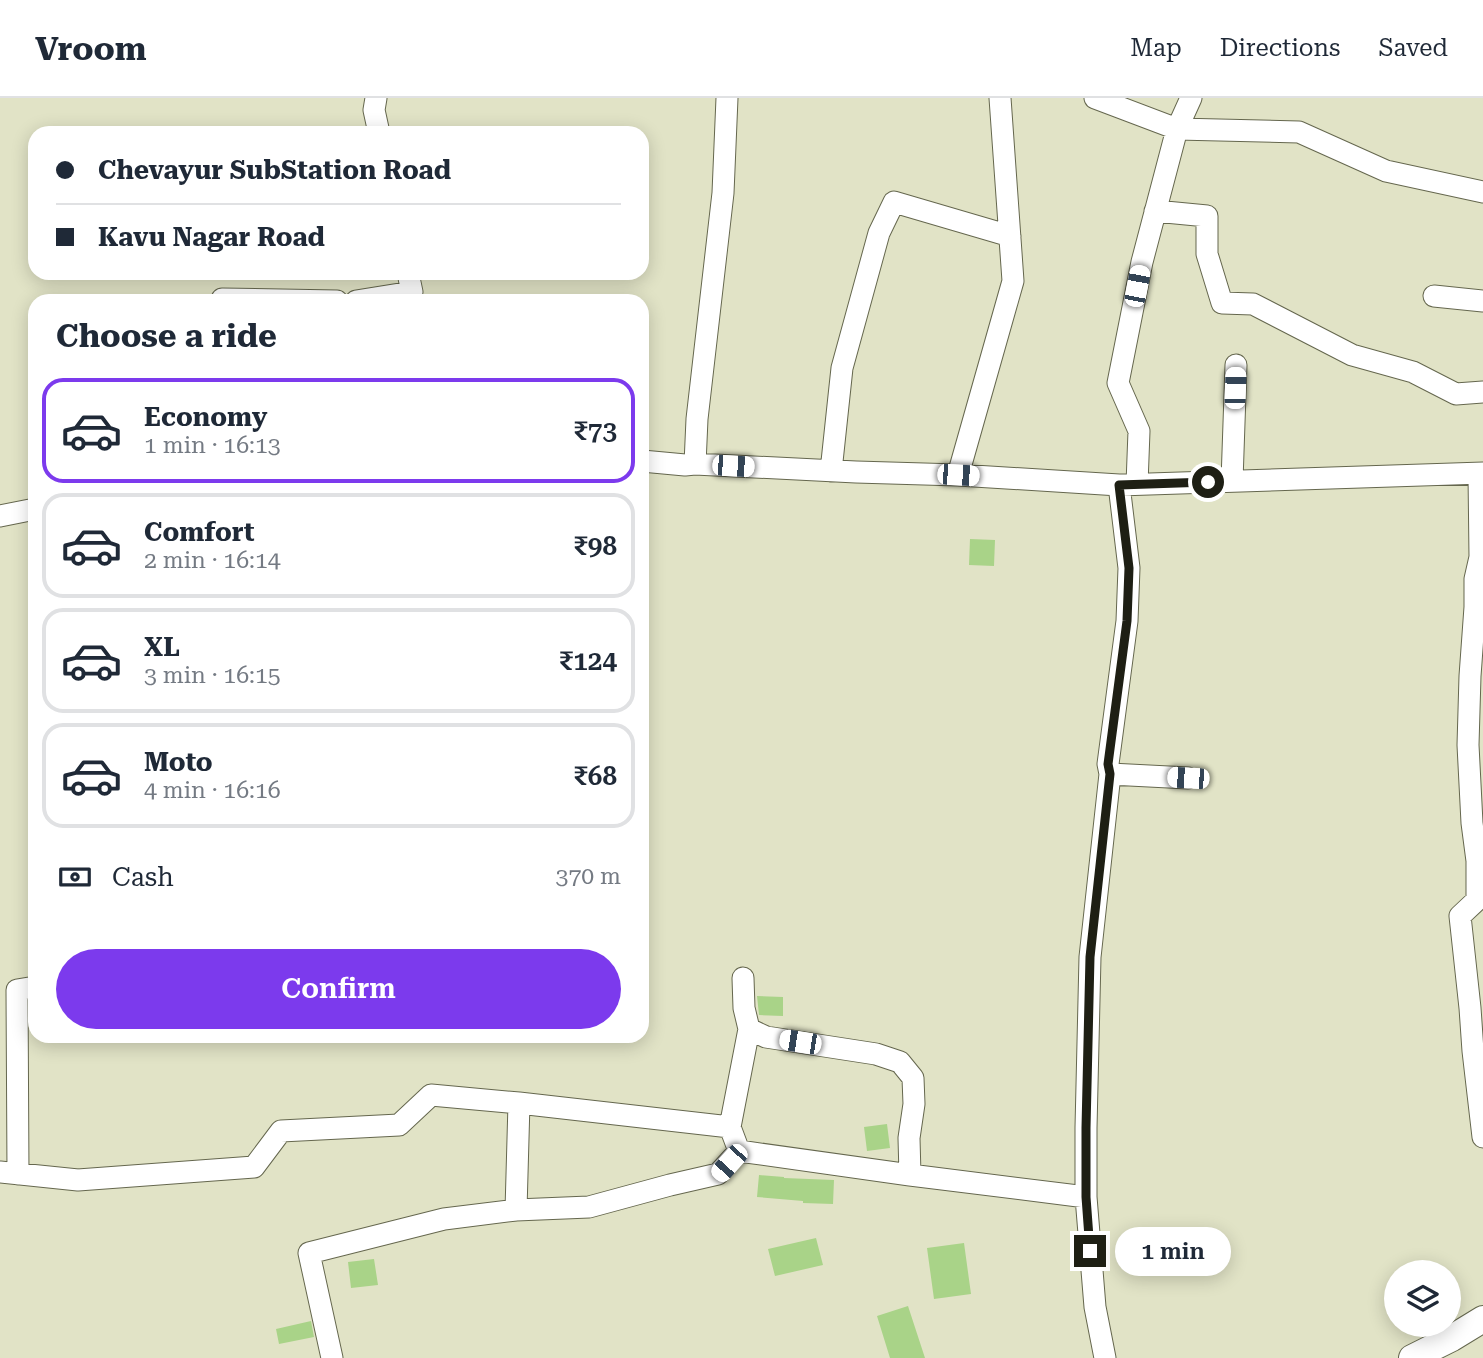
<!DOCTYPE html>
<meta charset="utf-8">
<style>
:root{--surface:#fff;--page:#f6f6f7;--text:#1f2937;--muted:#747a83;--line:#e0e1e3;--accent:#7c3aed}
body{margin:0;font-family:"Roboto Serif",serif;background:var(--page);color:var(--text);height:100vh;display:flex;flex-direction:column;font-size:26px;white-space:nowrap}
*{box-sizing:border-box;margin:0}
p{font-size:23px;color:var(--muted)}
.icon{flex:none;width:38px;height:38px;fill:none;stroke:currentColor;stroke-width:2;stroke-linecap:round;stroke-linejoin:round}
.map{position:relative;flex:1;overflow:hidden}
.details{position:absolute;left:28px;top:196px;width:621px;height:749px;display:flex;flex-direction:column;background:var(--surface);border-radius:21px;box-shadow:0 4px 18px #0003}
.details>*{flex:none}
.guide{position:absolute;left:28px;top:28px;width:621px;height:154px;border-radius:21px;box-shadow:0 4px 18px #0003;display:grid;align-content:center;height:154px;padding:0 28px;background:var(--surface)}
.controls{position:absolute;left:1384px;top:1162px;display:grid;gap:14px}
.controls a{display:grid;place-items:center;width:77px;height:77px;border-radius:50%;background:var(--surface);box-shadow:0 4px 18px #0003;font-size:35px}
.end{position:absolute;width:32px;height:32px;margin:-16px;border:9px solid #1e1f14;background:#fff;box-shadow:0 0 0 4px #fff}
.from{border-radius:50%}
.bubble{position:absolute;height:49px;border-radius:24px;background:var(--surface);box-shadow:0 4px 18px #0003;font-size:23px;font-weight:600;line-height:49px;text-align:center}
.car{position:absolute;width:21px;height:42px;margin:-21px -10px;border-radius:9px;box-shadow:0 0 5px 2px #0007;background:linear-gradient(#fff 24%,#345 0 40%,#fff 0 76%,#345 0 86%,#fff 0)}
.guide b{display:flex;align-items:center;gap:24px;height:66px;font-size:26px}
.guide b+b{border-top:2px solid var(--line)}
.guide i{width:18px;height:18px;background:var(--text)}
ul{padding:0;list-style:none}
li{display:flex;align-items:center;gap:21px;height:105px;margin:0 14px 10px;padding:0 14px;border:4px solid var(--line);border-radius:21px}
li div{flex:1}
li b{display:block;font-size:26px}
li em{font-style:normal;font-weight:600}
li.selected{border-color:var(--accent)}
li>.icon{width:63px;height:63px;stroke-width:1.5}
h2{padding:0 28px;font-size:32px;line-height:84px}
.pay{display:flex;align-items:center;gap:18px;height:77px;padding:0 28px;font-size:26px}
.pay p{margin-inline-start:auto}
.cta{display:flex;gap:14px;margin-top:auto;padding:14px 28px}
.cta a{flex:1;height:80px;border-radius:42px;background:var(--accent);color:#fff;font-size:28px;font-weight:600;line-height:80px;text-align:center}
header{display:flex;align-items:center;gap:42px;box-sizing:border-box;height:98px;padding:0 35px;background:var(--surface);border-bottom:2px solid var(--line)}
header strong{font-size:33px}
nav{display:flex;gap:38px;margin-inline-start:auto;font-size:24px}
.map>svg:first-child{display:block}
</style>
<header>
<strong>Vroom</strong>
<nav><a>Map</a><a>Directions</a><a>Saved</a></nav>
</header>
<div class="map">
<svg width="1483" height="1260" viewBox="0 0 1483 1260">
<rect width="100%" height="100%" fill="#e1e3c6"/>
<path fill="#a9d388" d="M970,441l25,1 -1,26 -25,-1z
M757,898l26,1v19l-24,-1z
M887,1026l3,24 -23,3 -3,-24z
M759,1077l25,2v1l50,2 -1,24 -30,-1v-2l-46,-4z
M816,1140l7,27 -48,11 -7,-27z
M964,1145l7,51 -37,5 -7,-51z
M374,1161l4,26 -27,3 -3,-26z
M908,1208l17,52h-35l-13,-42z
M311,1223l3,16 -35,7 -3,-15z"/>
<g fill="none" stroke-linecap="round" stroke-linejoin="round">
<g stroke="#65674e" stroke-width="23">
<path id="minor" d="M376,0l-2,12 5,23
M1095,0l82,31 122,3 87,39 97,21
M1155,113l52,5v38l15,49 31,1 99,51 61,17 43,22 27,-2
M1434,198l49,5
M222,201l115,2
M356,203l56,-9 -4,-19
M642,363l43,4 10,-1 161,8 102,3 161,10 364,-12
M695,366l2,-45 26,-226 4,-95
M831,373l11,-103 37,-135 15,-31 116,34
M1479,376l1,83 -5,22v28l-5,69 -2,69 4,78 5,38v39l-17,16 10,92 3,43 10,86
M958,377l55,-194 -13,-183
M1232,383l4,-116
M1137,386l2,-53 -21,-48 24,-121 35,-133 14,-31
M0,418l35,-7
M1110,676l78,4
M743,880l1,30 5,21 17,8 110,17 24,8 13,16 1,26 -5,34 1,37 176,22 9,110 10,51
M749,931l-19,98 9,24 171,24
M0,1074l78,8 176,-13 27,-36 118,-6 32,-30 88,8 211,24
M18,1076l-1,-184 18,-3
M1086,1099v-69l4,-171 20,-183 -2,-10 19,-143 2,-53 -10,-83
M516,1112l73,-3 81,-22 48,-11 21,-23
M332,1260l-23,-105 135,-34 72,-9 3,-107"/>
</g>
<g stroke="#65674e" stroke-width="28">
<path id="major" d="M1412,1260l40,-20 31,-19"/>
</g>
<use href="#minor" stroke="#fff" stroke-width="21"/>
<use href="#major" stroke="#fff" stroke-width="26"/>
</g>
<g fill="none" stroke-linecap="round" stroke-linejoin="round">
<path stroke="#1e1f14" stroke-width="9" d="M1090,1153l-4,-54v-69l4,-171 20,-183 -2,-10 19,-143 2,-53 -10,-83 89,-3"/>
</g>
</svg>
<div class="controls">
<a><svg class="icon" aria-label="layers" viewBox="0 0 24 24"><path d="M12 4l9 5-9 5-9-5zM3 14l9 5 9-5"/></svg></a>
</div>
<i class="end from" style="left:1208px;top:384px"></i>
<i class="end" style="left:1090px;top:1153px"></i>
<div class="bubble" style="left:1115px;top:1129px;width:116px">1 min</div>
<i class="car" style="left:1137px;top:188px;rotate:11deg"></i>
<i class="car" style="left:1235px;top:290px;rotate:2deg"></i>
<i class="car" style="left:733px;top:368px;rotate:93deg"></i>
<i class="car" style="left:958px;top:377px;rotate:93deg"></i>
<i class="car" style="left:1188px;top:680px;rotate:273deg"></i>
<i class="car" style="left:800px;top:944px;rotate:279deg"></i>
<i class="car" style="left:729px;top:1065px;rotate:222deg"></i>
<div class="guide">
<b><i class="from"></i>Chevayur SubStation Road</b>
<b><i></i>Kavu Nagar Road</b>
</div>
<section class="details">
<h2>Choose a ride</h2>
<ul>
<li class="selected"><svg class="icon" aria-label="car" viewBox="0 0 24 24"><path d="M5 17H2v-5l4-1 3-4h7l3 4 3 1v5h-3M9 17h6M6 11h13"/><circle cx="7" cy="17" r="2"/><circle cx="17" cy="17" r="2"/></svg><div><b>Economy</b><p>1 min · 16:13</p></div><em>₹73</em></li>
<li><svg class="icon" aria-label="car" viewBox="0 0 24 24"><path d="M5 17H2v-5l4-1 3-4h7l3 4 3 1v5h-3M9 17h6M6 11h13"/><circle cx="7" cy="17" r="2"/><circle cx="17" cy="17" r="2"/></svg><div><b>Comfort</b><p>2 min · 16:14</p></div><em>₹98</em></li>
<li><svg class="icon" aria-label="car" viewBox="0 0 24 24"><path d="M5 17H2v-5l4-1 3-4h7l3 4 3 1v5h-3M9 17h6M6 11h13"/><circle cx="7" cy="17" r="2"/><circle cx="17" cy="17" r="2"/></svg><div><b>XL</b><p>3 min · 16:15</p></div><em>₹124</em></li>
<li><svg class="icon" aria-label="car" viewBox="0 0 24 24"><path d="M5 17H2v-5l4-1 3-4h7l3 4 3 1v5h-3M9 17h6M6 11h13"/><circle cx="7" cy="17" r="2"/><circle cx="17" cy="17" r="2"/></svg><div><b>Moto</b><p>4 min · 16:16</p></div><em>₹68</em></li>
</ul>
<div class="pay"><svg class="icon" aria-label="cash" viewBox="0 0 24 24"><path d="M3 7h18v10H3z"/><circle cx="12" cy="12" r="2"/></svg>Cash<p>370 m</p></div>
<div class="cta"><a>Confirm</a></div>
</section>
</div>
